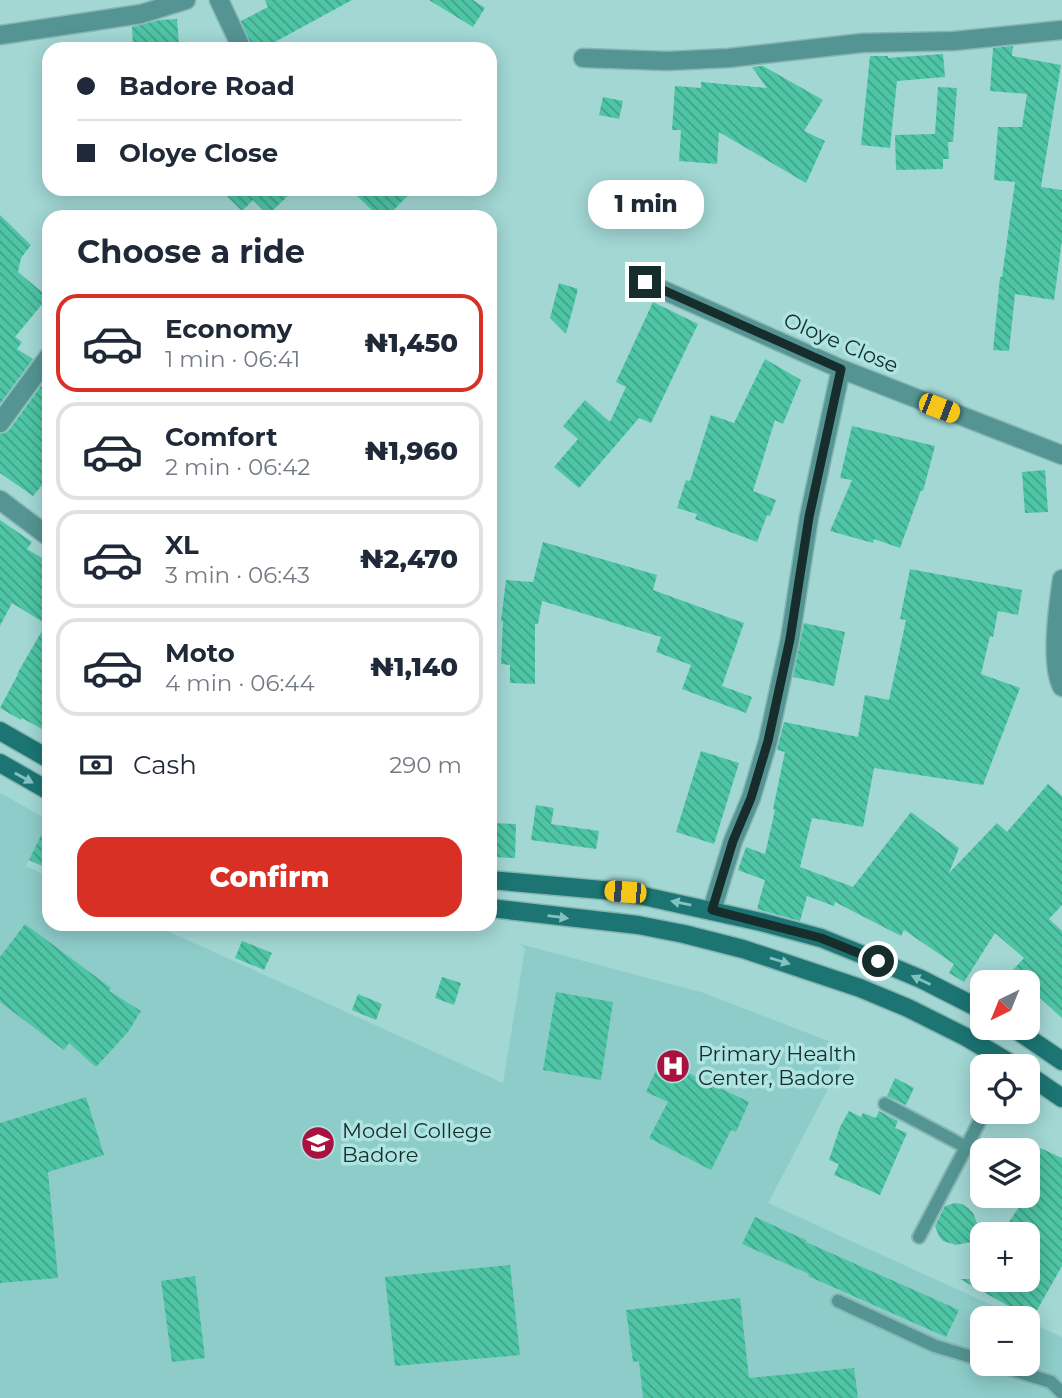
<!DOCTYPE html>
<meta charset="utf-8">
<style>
:root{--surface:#fff;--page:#f2f2f3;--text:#1f2937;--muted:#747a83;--line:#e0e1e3;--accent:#d93025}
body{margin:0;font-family:Montserrat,sans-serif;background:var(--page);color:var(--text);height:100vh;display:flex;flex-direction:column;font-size:26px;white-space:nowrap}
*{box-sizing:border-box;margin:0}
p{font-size:23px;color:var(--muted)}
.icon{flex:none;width:38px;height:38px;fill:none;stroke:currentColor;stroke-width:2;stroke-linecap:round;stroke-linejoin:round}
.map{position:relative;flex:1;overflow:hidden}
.side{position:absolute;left:42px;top:210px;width:455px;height:721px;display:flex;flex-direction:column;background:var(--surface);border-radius:21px;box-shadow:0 4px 18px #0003}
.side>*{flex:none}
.banner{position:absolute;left:42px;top:42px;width:455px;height:154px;border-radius:21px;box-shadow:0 4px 18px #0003;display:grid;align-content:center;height:154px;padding:0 35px;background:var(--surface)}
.needle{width:46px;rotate:223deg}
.controls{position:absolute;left:970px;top:970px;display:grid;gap:14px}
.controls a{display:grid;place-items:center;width:70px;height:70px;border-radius:14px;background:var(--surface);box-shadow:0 4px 18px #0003;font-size:35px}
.end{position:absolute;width:32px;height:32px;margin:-16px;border:9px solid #172d2c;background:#fff;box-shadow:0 0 0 4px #fff}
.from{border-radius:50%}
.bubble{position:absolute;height:49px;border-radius:21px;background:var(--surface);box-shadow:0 4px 18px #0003;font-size:23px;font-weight:800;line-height:49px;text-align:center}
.car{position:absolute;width:21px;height:42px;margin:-21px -10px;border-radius:9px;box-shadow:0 0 5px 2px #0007;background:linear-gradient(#f5c518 24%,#345 0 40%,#f5c518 0 76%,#345 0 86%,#f5c518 0)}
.banner b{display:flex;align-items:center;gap:24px;height:66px;font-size:26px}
.banner b+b{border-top:2px solid var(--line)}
.banner i{width:18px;height:18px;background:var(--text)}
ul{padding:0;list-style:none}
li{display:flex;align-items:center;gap:21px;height:98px;margin:0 14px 10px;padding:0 21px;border:4px solid var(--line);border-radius:21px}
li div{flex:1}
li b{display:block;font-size:26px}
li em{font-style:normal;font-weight:800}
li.active{border-color:var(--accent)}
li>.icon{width:63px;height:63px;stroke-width:1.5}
h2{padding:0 35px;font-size:32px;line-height:84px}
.pay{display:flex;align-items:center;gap:18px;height:77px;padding:0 35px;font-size:26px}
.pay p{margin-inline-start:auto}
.cta{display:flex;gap:14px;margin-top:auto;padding:14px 35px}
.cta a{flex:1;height:80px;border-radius:21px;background:var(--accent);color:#fff;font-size:28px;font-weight:800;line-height:80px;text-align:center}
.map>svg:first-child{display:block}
</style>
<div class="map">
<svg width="1062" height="1398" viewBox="0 0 1062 1398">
<defs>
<pattern id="building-back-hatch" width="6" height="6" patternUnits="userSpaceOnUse" patternTransform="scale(1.75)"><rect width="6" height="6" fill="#4ec6a6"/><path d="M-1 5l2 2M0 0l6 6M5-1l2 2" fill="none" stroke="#40a187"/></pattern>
</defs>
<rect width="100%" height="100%" fill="#a2d7d4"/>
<path fill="#8dccc9" d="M0,793l49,27 -23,46 23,11v47h103l351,159 22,-134 -5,-5 184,49 145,56 -81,154 252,115h-38v45h45v-42l35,16v61h-1062z"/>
<path fill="url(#building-back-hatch)" d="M265,0h87l-90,49h-9l-12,-28 27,-14z
M429,0h44l12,8 -12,19z
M177,19l2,25 -46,2 -1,-19 28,-7z
M1013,46l-1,10 49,9 -20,122 21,3v50l-8,60 -39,-6 -6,57 -16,-1 7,-73h2l13,-95 -21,-2 4,-53h24l5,-33 -37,-3 3,-43z
M943,54l2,23 -48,4 -7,67 -29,-3 9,-89h18v2z
M763,66l60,34 -19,31 21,10 -19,42 -87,-51 -2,32 -38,-3 2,-31h-9l3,-44 26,2v-6l66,6 -15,-21z
M938,87l19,1 -4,54h-5l1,17h-6v10l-47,1 -1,-35 40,-1z
M603,97l20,4 -4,18 -20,-4z
M220,189h75l-27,26 -15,-15 -11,11z
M350,189h64l-27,28h-8z
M0,215l31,30 -10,13 -3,14 30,25 -33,40 7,5 -5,7 16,10 -33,45z
M559,283l19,6 -12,45 -16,-16z
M653,302l45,22 -47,99 -12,-5 -60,70 -25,-21 24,-28 -15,-13 22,-26 25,22 16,-35 -10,-5z
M765,359l36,21 -18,44 -8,-4 -22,71 23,9 -6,16 -3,-1 -10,27 -62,-23 2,-5 -20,-6 9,-28 4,1 21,-66 23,8z
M49,375v102l-16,19 -33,-23v-39l5,-1 4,-3z
M852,426l83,20 -12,45 -2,-1 -21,58 -26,-9 -1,4 -43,-12 22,-51 -12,-2z
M1045,470l3,42 -23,1 -3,-41z
M0,520l32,22 -5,7 22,13v171l-27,-15 -1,2 -21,-12 18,-34h-1l29,-50 -34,-21 -12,23z
M543,542l114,33 -4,15 91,33 -22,63 30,11 -6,16 -64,-24 9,-24 -35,-13 5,-15 -119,-36 -4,23h-3v60l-25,-1v-18l-9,-1 2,-43h-2l5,-41 27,2z
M910,569l112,21 -4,25 -20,-4 -5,26 -3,-1 -9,38 39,14 -37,97 -109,-17 -11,59 -51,-9 -12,49 53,20 58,-75 48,36 -10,25 48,-50 10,9 41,-48 14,12v109l-13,14 13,12v87l-35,-32v-4h-4l-11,-11 12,-13 -29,-25 -31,49 -15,-9 5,-9 -50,-34 -3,6 -66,-34 -1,4 -27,-10 -7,25 -43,-12 8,-29 -27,-10 8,-23 19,7 10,-44 -2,-1 12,-57 -8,-2 7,-28 74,15 7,-42 24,5 17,-80 -6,-1z
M804,623l41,9 -11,54 -41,-9z
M701,751l38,12 -25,81 -38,-12z
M536,805l18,3 -3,16 48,7 -3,18 -65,-9z
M49,819v50l-20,-9z
M490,823l26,1 -1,34 -23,-1z
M25,924l86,64 -2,3 32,20 -13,21 -32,35 -27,-24 -5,7 -64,-48v-45z
M242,941l30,12 -8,17 -29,-12z
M442,977l19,6 -7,22 -19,-7z
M556,992l57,10 -12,78 -58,-10z
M358,994l24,10 -6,16 -24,-10z
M661,1060l88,42 -13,30 -5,-2 -20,40 -62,-32 19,-36 -22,-10z
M895,1078l19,10 -8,17 -19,-9z
M86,1097l18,58 -56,17 10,106 -58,5v-160z
M849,1111l12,6 2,-4 13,5 3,-7 19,10 -3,7 12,5 -27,62 -46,-20 5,-11 -10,-4 11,-33z
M1027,1142l35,16v108l-30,53 -72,-40h67v-45h-26l26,-39z
M955,1203l7,1 6,4 5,5 9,23v4l-26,5 -13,-4 -4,-5 -4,-10 10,-20z
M755,1217l51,23v2l153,68 -13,27 -138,-61 1,-2 -67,-30z
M510,1265l10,90 -125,11 -10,-89z
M195,1276l10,82 -33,4 -11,-81z
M740,1298l9,80 105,-10 4,30h-215l-4,-37 -6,1 -7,-52z"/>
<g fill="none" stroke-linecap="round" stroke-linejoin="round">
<g stroke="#86b5b2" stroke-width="16">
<path id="service" d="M885,1104l81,43
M919,1237l66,-126
M838,1301l97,45 47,14
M991,1363l60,19 11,11"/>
</g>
<g stroke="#86b5b2" stroke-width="21">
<path id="minor" d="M219,0l23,49
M0,35l141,-21 45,-14
M583,58l84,3 62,-3 133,-15 92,-2 108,-11
M645,282l196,87 221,86
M0,423l49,-67
M0,500l49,37
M1062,579c-4,27 -12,85 0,108
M712,910l21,-69 18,-43 17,-57 22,-102 19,-122 32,-148"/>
</g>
<g stroke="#86b5b2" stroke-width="21">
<path id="secondary" d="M0,731l49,28
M0,763l49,28
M490,880l135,12 136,30 60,16 57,23 43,18 61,31
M490,908l148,17 46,9 59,15 117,39 48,20 58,29 49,29
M1012,1027l50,34
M1027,1074l35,24"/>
</g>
<use href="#service" stroke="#549492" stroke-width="12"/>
<use href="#minor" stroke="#549492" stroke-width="18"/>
<use href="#secondary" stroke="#1c7573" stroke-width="18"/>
</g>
<defs><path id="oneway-solid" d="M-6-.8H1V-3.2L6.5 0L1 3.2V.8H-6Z" transform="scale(1.75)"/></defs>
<g fill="#82c3c0">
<use href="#oneway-solid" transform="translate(24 778) rotate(29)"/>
<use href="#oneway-solid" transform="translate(681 903) rotate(-168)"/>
<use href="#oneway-solid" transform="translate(558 917) rotate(7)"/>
<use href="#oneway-solid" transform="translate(780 961) rotate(17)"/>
<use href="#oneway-solid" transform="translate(921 980) rotate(-155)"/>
</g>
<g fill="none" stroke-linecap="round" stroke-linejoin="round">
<path stroke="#172d2c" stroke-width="9" d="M645,282l196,87 -32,148 -19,122 -22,102 -17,57 -18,43 -21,69 109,28 57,23"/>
</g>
<defs>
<g id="hospital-disc" transform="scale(1.75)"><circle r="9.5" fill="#a91240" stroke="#aee4e1"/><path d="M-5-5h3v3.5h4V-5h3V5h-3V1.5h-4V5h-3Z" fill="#fff"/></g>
<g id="school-disc" transform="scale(1.75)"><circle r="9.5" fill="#a91240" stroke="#aee4e1"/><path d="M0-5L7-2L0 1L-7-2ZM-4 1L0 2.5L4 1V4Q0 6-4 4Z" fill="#fff"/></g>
</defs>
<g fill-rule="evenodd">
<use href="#hospital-disc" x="673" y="1066"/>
<use href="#school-disc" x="318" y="1143"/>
</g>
<g text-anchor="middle" stroke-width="7" stroke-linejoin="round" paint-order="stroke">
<g font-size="21" fill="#172d2c" stroke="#aee4e1">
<text transform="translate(841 343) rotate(23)" y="7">Oloye Close</text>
</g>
<g font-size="21" fill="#172d2c" stroke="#aee4e1" text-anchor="start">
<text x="698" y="1061">Primary Health<tspan x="698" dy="24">Center, Badore</tspan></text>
<text x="342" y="1138">Model College<tspan x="342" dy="24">Badore</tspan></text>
</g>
</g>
</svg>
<div class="controls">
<a><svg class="needle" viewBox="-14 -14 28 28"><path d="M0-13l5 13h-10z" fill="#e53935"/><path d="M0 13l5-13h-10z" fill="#747a83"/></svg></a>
<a><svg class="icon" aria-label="locate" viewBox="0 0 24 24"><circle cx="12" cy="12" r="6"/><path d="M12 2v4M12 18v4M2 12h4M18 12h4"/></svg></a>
<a><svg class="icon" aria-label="layers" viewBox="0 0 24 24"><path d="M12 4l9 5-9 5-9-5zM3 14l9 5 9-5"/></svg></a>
<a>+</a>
<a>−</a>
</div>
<i class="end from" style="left:878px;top:961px"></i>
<i class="end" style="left:645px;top:282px"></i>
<div class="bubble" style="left:588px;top:180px;width:116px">1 min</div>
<i class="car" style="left:939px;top:408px;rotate:111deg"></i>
<i class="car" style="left:625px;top:892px;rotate:275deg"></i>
<div class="banner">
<b><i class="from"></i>Badore Road</b>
<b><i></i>Oloye Close</b>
</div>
<section class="side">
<h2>Choose a ride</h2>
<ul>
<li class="active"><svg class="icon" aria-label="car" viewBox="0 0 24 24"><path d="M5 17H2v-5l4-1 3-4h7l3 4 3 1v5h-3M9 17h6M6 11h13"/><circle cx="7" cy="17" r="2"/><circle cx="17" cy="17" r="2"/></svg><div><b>Economy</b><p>1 min · 06:41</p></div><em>₦1,450</em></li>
<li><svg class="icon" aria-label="car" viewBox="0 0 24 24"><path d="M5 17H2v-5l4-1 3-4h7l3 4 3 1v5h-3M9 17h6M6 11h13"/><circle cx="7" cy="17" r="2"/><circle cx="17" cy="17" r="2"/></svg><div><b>Comfort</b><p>2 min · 06:42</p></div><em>₦1,960</em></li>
<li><svg class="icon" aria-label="car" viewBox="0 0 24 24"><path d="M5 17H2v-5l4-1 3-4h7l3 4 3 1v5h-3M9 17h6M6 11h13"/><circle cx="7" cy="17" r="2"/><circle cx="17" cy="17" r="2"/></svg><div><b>XL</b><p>3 min · 06:43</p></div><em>₦2,470</em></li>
<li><svg class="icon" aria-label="car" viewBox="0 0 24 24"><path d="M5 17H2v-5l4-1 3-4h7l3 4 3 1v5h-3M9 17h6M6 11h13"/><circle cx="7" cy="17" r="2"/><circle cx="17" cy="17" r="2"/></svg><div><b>Moto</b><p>4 min · 06:44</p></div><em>₦1,140</em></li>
</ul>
<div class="pay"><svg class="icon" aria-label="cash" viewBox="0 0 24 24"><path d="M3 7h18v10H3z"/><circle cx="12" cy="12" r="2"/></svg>Cash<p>290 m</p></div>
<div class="cta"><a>Confirm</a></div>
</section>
</div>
